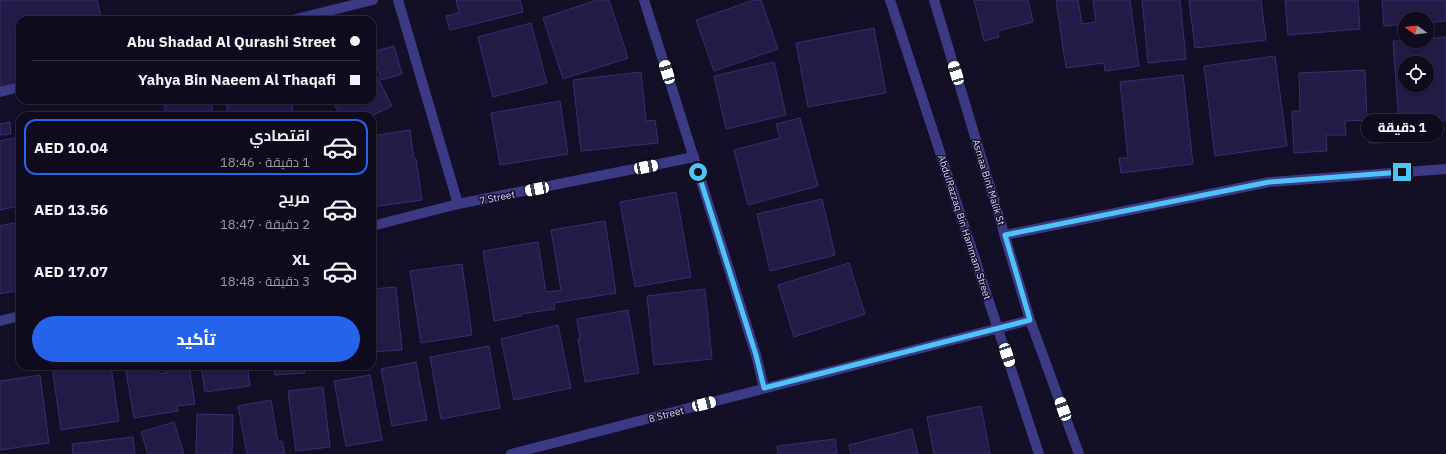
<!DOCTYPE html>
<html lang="ar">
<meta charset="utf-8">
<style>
:root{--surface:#0e0b1c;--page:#1c1929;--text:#f1f3f6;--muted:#9b9ba3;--line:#2e2b3b;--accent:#2563eb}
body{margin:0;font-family:"IBM Plex Sans",Cairo,sans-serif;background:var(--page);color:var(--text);direction:rtl;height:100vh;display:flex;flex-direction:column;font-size:15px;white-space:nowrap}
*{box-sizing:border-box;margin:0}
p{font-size:13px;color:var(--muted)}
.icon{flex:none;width:22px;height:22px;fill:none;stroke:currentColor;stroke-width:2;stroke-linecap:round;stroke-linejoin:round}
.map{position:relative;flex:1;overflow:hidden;direction:ltr}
.details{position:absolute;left:16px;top:112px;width:360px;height:258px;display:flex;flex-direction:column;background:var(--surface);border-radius:12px;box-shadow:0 2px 6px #0003,0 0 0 1px var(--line);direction:rtl}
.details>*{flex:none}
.hud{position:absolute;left:16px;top:16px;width:360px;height:88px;border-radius:12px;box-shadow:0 2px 6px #0003,0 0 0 1px var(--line);direction:rtl;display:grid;align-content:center;height:88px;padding:0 16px;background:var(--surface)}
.needle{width:26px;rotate:285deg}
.controls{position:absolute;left:1398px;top:12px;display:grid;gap:8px}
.controls a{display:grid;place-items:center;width:36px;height:36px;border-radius:50%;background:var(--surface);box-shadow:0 2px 6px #0003,0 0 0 1px var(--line);font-size:20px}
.end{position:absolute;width:18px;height:18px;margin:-9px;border:5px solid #4fc3f7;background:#111;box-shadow:0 0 0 2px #111}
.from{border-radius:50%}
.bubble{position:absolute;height:28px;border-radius:14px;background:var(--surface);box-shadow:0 2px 6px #0003,0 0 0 1px var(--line);font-size:13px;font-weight:800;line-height:28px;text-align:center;direction:rtl}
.car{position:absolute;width:12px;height:24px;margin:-12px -6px;border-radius:5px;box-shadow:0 0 3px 1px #0007;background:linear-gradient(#fff 24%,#345 0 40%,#fff 0 76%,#345 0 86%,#fff 0)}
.hud b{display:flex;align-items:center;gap:14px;height:38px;font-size:15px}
.hud b+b{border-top:1px solid var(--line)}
.hud i{width:10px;height:10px;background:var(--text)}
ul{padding:7px 0 0;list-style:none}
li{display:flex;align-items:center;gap:12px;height:56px;margin:0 8px 6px;padding:0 8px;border:2px solid transparent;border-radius:12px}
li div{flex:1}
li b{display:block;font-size:15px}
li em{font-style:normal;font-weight:800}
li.selected{border-color:var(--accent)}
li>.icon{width:36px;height:36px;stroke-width:1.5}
.cta{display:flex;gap:8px;margin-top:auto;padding:8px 16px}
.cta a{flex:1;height:46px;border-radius:24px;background:var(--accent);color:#fff;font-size:16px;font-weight:800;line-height:46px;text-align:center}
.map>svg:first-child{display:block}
</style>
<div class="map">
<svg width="1446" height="454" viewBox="0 0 1446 454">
<rect width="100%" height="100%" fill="#130f26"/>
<path fill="#241b47" stroke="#3b2d73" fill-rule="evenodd" d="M0,0h97l5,20h-82v67l-20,5z
M456,0h64l3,12 -73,18 -4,-14 13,-3z
M597,0h12l19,58 -65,21 -20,-61z
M754,0h7l17,49 -64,22 -18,-51z
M974,0h54l5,22 -35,9 1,6 -15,4z
M1056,0h22l4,24 14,-2 -3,-22h37l9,66 -34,5 -1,-8 -38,5z
M1142,0h38l6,59 -38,4z
M1189,0h72l5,40 -71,8z
M1285,0h73l2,29 -72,6z
M1382,0h64v21l-19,2v-4h-22v5l-21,2z
M531,23l16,60 -54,14 -15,-60z
M874,28l12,65 -78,14 -12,-64z
M1446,37v83l-47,4 -6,-83h34v-2zM1405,63h22v22h-22z
M394,46l8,28 -21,6 -8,-28z
M1275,56l12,90 -72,10 -11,-90z
M774,62l12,53 -60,14 -12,-53z
M372,66l20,40 -21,10h-31l-8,-16h40z
M1365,70l2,50 -22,1 1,14h-20l1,16 -33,2 -2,-42h8l-1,-38z
M641,72l5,49 9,-1 3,23 -77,8 -8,-71z
M1183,75l10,89 -72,9 -2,-15h9l-8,-76z
M163,100h48l2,16h-47z
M225,100h66l3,16h-65z
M560,101l8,53 -68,11 -9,-52z
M122,111l1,5h-21l-1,-1z
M800,118l18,68 -70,19 -14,-55 46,-12 -4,-14z
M1370,121h12v22h-13z
M10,122l1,12 -11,1v-11z
M410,130l4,29h2l6,41 -50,7v-71z
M20,137v68l-2,1 -18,4v-69z
M676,192l15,85 -56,10 -15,-85z
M822,199l13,56 -65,16 -13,-57z
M605,221l11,72 -62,10 1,6 -34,5v2l-27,5 -11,-70 55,-9 8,50 15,-2 -10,-60z
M18,222l2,10v58l-20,4v-68z
M849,263l16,51 -71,23 -16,-52z
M462,264l10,71 -51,8 -11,-72z
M396,287l6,63 -30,2v-63z
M705,289l7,70 -58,6 -7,-69z
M628,310l11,63 -54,9 -7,-43h2l-3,-20z
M558,325l13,63 -57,12 -13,-61z
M489,346l11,62 -59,11 -11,-62z
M416,362l11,58 -35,6 -11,-57z
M52,366h59l8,55 -58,9z
M125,366h32l2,8 9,-2 -1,-6h22l6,38 -18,2 1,5 -44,7z
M201,366h46l3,20 -45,6z
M274,366h30l1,7 -30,2z
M40,375l9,68 -49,7v-69z
M370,375l12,65 -36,6 -12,-65z
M323,387l7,60 -34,4 -8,-60z
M271,400l7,42 4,-1 3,13h-38l-9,-48z
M981,406l9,48h-56l-7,-37z
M197,414l36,1 -1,39h-36z
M174,422l10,32h-36l-7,-22z
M912,429l6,25h-67l-2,-9z
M133,437l2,17h-62l-1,-10z
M835,439l2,15h-59l-1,-8z"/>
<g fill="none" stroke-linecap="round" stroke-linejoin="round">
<path stroke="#3d3a85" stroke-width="10" d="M398,0l60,204
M644,0l112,355 8,33
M890,0l149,454
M934,0l96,320 49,134
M292,20l81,-20
M0,92l20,-5
M372,226l86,-22 236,-47
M1005,235l264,-53 177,-13
M0,321l20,-5
M511,454l519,-134"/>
</g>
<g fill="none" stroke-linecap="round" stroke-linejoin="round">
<path stroke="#4fc3f7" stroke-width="5" d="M698,172l58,183 8,33 266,-68 -25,-85 264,-53 133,-10"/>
</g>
<g text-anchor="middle" stroke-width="3" stroke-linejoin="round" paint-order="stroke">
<g font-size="10" fill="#d9d4ff" stroke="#130f26">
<text transform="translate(989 182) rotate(73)" y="4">Asmaa Bint Malik St</text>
<text transform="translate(497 197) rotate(-11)" y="4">7 Street</text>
<text transform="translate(965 227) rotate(72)" y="4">AbdulRazzaq Bin Hammam Street</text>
<text transform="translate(666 414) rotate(-15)" y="4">8 Street</text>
</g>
</g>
</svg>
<div class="controls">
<a><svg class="needle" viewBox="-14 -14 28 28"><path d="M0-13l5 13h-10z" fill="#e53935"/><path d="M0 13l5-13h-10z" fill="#9b9ba3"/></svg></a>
<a><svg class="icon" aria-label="locate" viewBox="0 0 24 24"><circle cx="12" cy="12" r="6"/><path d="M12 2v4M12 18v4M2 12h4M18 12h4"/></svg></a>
</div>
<i class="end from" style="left:698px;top:172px"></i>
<i class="end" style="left:1402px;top:172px"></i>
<div class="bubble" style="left:1361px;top:114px;width:82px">1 دقيقة</div>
<i class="car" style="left:667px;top:72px;rotate:343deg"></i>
<i class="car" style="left:956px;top:73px;rotate:343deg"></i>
<i class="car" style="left:646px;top:167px;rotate:79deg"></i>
<i class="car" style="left:537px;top:189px;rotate:259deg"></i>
<i class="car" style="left:1007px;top:355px;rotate:162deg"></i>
<i class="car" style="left:704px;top:404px;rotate:75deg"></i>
<i class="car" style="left:1063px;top:409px;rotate:340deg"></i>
<div class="hud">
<b><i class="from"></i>Abu Shadad Al Qurashi Street</b>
<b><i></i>Yahya Bin Naeem Al Thaqafi</b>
</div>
<section class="details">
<ul>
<li class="selected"><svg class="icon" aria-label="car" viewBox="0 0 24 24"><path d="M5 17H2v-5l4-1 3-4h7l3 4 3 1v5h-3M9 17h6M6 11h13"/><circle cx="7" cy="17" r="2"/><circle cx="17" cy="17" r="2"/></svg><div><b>اقتصادي</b><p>1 دقيقة · 18:46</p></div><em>AED 10.04</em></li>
<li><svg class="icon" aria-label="car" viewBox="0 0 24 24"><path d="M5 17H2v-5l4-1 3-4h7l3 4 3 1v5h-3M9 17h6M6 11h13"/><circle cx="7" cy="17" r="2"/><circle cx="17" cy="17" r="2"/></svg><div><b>مريح</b><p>2 دقيقة · 18:47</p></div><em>AED 13.56</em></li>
<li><svg class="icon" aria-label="car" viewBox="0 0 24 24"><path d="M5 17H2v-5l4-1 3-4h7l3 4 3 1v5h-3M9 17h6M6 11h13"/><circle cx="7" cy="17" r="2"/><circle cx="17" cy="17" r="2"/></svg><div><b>XL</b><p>3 دقيقة · 18:48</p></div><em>AED 17.07</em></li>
</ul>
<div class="cta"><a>تأكيد</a></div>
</section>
</div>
